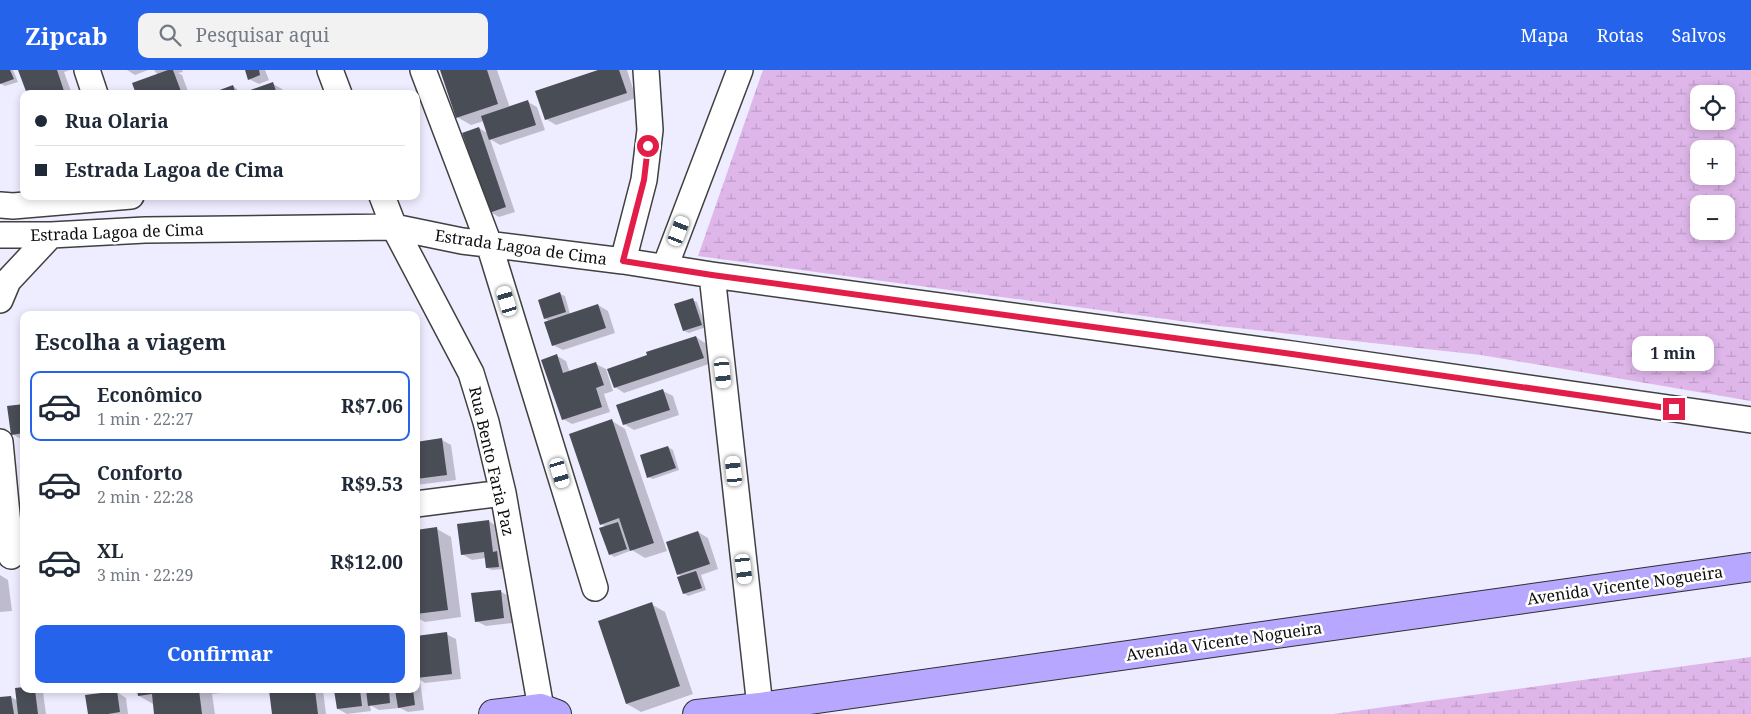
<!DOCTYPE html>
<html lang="pt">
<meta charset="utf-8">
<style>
:root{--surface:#fff;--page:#f2f2f3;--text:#1f2937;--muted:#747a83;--line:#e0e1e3;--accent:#2563eb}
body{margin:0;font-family:"Noto Serif",serif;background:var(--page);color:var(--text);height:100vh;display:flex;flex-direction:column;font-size:19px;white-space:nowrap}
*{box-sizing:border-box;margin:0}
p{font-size:16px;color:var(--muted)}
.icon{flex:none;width:28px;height:28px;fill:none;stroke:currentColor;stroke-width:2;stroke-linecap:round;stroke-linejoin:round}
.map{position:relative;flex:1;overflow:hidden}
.details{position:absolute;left:20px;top:241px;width:400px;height:382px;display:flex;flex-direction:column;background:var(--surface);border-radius:10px;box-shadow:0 2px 8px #0003}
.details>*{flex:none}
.guide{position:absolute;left:20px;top:20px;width:400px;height:110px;border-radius:10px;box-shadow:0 2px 8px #0003;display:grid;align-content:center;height:110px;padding:0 15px;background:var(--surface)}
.tools{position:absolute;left:1690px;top:15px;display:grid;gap:10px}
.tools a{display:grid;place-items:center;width:45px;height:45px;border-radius:10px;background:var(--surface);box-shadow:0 2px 8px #0003;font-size:25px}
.end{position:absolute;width:22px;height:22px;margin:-11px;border:6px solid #e11d48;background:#fff;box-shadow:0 0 0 2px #fff}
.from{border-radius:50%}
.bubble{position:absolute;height:35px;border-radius:10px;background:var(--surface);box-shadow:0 2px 8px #0003;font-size:16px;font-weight:700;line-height:35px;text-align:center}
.car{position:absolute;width:15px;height:30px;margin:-15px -8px;border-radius:6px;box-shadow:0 0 4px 1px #0007;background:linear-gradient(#fff 24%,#345 0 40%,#fff 0 76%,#345 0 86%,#fff 0)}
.guide b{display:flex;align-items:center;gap:18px;height:48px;font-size:19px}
.guide b+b{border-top:1px solid var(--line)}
.guide i{width:12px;height:12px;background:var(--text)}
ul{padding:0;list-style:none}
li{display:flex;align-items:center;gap:15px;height:70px;margin:0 10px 8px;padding:0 5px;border:2px solid transparent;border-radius:10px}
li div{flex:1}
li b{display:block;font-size:19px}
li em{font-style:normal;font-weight:700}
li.on{border-color:var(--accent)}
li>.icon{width:45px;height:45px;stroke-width:1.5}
h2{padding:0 15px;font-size:22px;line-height:60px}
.primary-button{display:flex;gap:10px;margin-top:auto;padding:10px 15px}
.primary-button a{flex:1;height:58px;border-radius:10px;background:var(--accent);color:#fff;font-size:20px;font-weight:700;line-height:58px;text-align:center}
header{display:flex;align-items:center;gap:30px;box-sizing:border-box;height:70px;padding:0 25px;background:var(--accent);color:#fff}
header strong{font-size:24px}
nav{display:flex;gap:28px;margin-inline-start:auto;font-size:18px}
.search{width:350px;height:45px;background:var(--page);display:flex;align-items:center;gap:12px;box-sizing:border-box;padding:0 18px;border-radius:10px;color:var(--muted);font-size:19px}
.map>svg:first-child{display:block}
</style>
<header>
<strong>Zipcab</strong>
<div class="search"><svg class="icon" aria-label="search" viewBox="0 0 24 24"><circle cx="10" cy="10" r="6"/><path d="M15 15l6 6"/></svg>Pesquisar aqui</div>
<nav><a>Mapa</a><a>Rotas</a><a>Salvos</a></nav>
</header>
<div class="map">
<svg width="1751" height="644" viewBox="0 0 1751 644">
<defs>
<pattern id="wetland-marsh" width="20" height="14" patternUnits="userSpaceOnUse" patternTransform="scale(1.25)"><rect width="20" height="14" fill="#deb6e9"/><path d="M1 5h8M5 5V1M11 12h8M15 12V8" fill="none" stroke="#bd9bc7"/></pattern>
</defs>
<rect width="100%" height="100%" fill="#eeecff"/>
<path fill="url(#wetland-marsh)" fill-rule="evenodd" d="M763,0h988v331l-270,-46 -271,-30 -512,-69zM1699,24h27v27h-27zM1699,79h27v27h-27zM1699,134h27v27h-27z
M1751,587v57h-418z"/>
<path fill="#0003" d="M0,0h13l5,12 -13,4 -4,-2z
M19,0h51l-6,2 8,22h-44z
M127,0h21l-13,5z
M154,0h28l1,2 -5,1 4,2 7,19h-52l21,-19z
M246,0h19l4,10 -10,4 -10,-5z
M441,0h56l13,38 18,-6 9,5 8,23 -45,15 -10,-6 25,73 -16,5 -9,-5 -11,-84 10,6 -5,-13 -13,4 -14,-8z
M602,0h25l9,28 -80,27 -10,-6z
M273,14l9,5 2,5h-39z
M233,16l4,3 2,5h-27z
M560,224l5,2 5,18 28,-9 10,6 7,22 -52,17 -10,-5 -3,-24 -5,-2z
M692,230l5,2 9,25 -17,6 -5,-2 -9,-26z
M696,267l9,6 7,20 -88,30 -9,-6z
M557,286l9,5 4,12 26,-9 10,5 7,22 -9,3 6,18 -38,12 -9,-5z
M663,321l10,5 6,19 -45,15 -10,-6z
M24,335v34h-3l-9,-5z
M612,351l13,8 42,122 -22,7 -15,-9v2l-16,6 -4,-3 -4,-27 -5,-3z
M442,370l9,5 5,35 -40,5v-42z
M668,377l5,3 6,20 -26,9 -5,-2z
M489,451l9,6 5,42 -11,1 -5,-2 -1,-10 -14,2 -10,-6z
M437,459l14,8 10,80 -36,5 -9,-5v-86z
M698,462l10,6 10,31 -17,6 5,15 -18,6 -4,-3 -2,-16 -4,-3z
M0,505l8,5 4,31 -12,1z
M500,521l10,6 3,26 -27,3 -10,-5z
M651,534l14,8 28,82 -52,18 -14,-8z
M446,564l10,5 5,40 -36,4 -5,-3 4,30 -16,2 -8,-4 -21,2 -9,-5 1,6 -24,3 -9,-5 -2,-19h80v-53z
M24,620h16l3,2 3,22h-46v-15l11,-2 7,4z
M139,620h105l-12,2 -3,-2v2l-17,2 3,20h-59l-3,-10 -14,-8z
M271,620h52l3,24h-52z
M117,622l9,6 2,16h-39z"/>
<path fill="#494d55" d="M0,0h10l4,9 -14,5z
M18,0h39l7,21 -6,3h-31z
M168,0h5l9,24h-46l-4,-11z
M245,0h14l1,5 -12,5z
M440,0h47l11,34 -42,14z
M598,0h21l8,23 -82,27 -10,-29z
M273,12l4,12h-35v-1z
M233,15l3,9h-27z
M528,30l8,25 -47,15 -8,-24z
M479,57l27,80 -17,6 -27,-80z
M560,222l6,20 -22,7 -6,-19z
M693,228l9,27 -19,6 -9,-27z
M598,234l8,24 -54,18 -8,-24z
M696,266l8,22 -90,30 -7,-19 40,-14 -1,-3z
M557,284l6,19 33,-11 8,23 -8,3 6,19 -40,13 -21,-60z
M663,319l7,21 -47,15 -7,-20z
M24,334v29l-13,2 -4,-29z
M612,349l42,124 -24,8 -11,-33 -19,7 -31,-91z
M442,368l5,37 -31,4v-37z
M668,376l8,22 -29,10 -7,-23z
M489,450l4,32 4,-1 2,16 -13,1 -2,-16 -23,3 -4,-31z
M618,452l9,27 -18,6 -10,-27z
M437,457l11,83 -32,4v-84z
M698,461l12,33 -33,11 -11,-33z
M696,501l6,17 -19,6 -6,-17z
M501,520l3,28 -29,4 -4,-29z
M652,532l28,84 -54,18 -28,-83z
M447,562l5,42 -36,4v-42z
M24,617v3h11l3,24h-20l-3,-26z
M137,620h62l3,24h-48l-2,-20 -14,2z
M269,620h46l3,24h-46z
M334,620h26l2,16 -25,3z
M366,620h23l1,13 -22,3z
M395,620h18l2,15 -17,3z
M117,621l3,21 -12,2h-20l-3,-19z
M11,626l3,18h-14v-17z"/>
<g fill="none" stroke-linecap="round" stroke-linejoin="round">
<g stroke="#404040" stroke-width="28">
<path id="street" d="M87,0l8,24
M330,0l9,24
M423,0l66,174 106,344
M382,126l12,31 77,146 15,49 17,71 39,221
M0,135l13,1 118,-10
M0,165h51l94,-5 249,-3 68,14 161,20 89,14 580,79 459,66
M623,191l21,-81 6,-50 -4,-60
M665,197l75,-197
M712,205l48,432
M0,230l8,-19 43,-46
M0,372l11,114
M416,434l87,-11"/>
</g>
<g stroke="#2f2f2f" stroke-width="30">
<path id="secondary" d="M493,644l48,-6 16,6
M697,644l63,-7 991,-140"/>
</g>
<use href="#street" stroke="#fff" stroke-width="25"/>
<use href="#secondary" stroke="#b7a7ff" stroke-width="28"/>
</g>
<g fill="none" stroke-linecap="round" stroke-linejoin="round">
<path stroke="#e11d48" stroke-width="6" d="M648,76l-4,34 -21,81 89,14 580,79 382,55"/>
</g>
<g text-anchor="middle" stroke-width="5" stroke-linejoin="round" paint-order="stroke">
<g font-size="16" fill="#0d0d0d" stroke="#fff">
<text transform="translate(117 162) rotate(-2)" y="6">Estrada Lagoa de Cima</text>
<text transform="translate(521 177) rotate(8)" y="6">Estrada Lagoa de Cima</text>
<text transform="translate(492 391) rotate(77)" y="6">Rua Bento Faria Paz</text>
<text transform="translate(1625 515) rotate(-8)" y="6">Avenida Vicente Nogueira</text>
<text transform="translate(1224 571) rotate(-8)" y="6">Avenida Vicente Nogueira</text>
</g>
</g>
</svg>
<div class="tools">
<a><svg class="icon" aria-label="locate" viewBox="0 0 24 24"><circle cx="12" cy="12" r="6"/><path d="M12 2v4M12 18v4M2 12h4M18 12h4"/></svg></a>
<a>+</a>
<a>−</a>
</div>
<i class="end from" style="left:648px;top:76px"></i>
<i class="end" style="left:1674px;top:339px"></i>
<div class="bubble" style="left:1632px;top:266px;width:82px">1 min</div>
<i class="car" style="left:679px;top:161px;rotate:21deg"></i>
<i class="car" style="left:507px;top:231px;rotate:343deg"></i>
<i class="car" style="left:723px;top:303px;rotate:174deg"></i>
<i class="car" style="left:734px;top:401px;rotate:354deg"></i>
<i class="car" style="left:560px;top:403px;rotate:163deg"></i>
<i class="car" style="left:744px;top:499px;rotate:173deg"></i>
<div class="guide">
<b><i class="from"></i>Rua Olaria</b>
<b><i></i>Estrada Lagoa de Cima</b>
</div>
<section class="details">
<h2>Escolha a viagem</h2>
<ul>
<li class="on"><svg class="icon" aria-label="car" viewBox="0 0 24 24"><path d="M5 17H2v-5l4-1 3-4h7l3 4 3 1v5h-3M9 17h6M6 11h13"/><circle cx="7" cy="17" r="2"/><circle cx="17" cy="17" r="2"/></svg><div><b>Econômico</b><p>1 min · 22:27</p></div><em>R$7.06</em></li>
<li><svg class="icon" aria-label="car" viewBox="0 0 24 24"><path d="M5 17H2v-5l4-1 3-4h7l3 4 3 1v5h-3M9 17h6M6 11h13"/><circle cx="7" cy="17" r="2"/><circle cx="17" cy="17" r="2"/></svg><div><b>Conforto</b><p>2 min · 22:28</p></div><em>R$9.53</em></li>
<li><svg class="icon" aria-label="car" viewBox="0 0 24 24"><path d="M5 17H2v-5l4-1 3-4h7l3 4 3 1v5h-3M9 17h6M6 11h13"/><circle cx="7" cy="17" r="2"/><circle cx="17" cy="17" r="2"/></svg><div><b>XL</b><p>3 min · 22:29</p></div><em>R$12.00</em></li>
</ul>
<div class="primary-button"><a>Confirmar</a></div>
</section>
</div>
